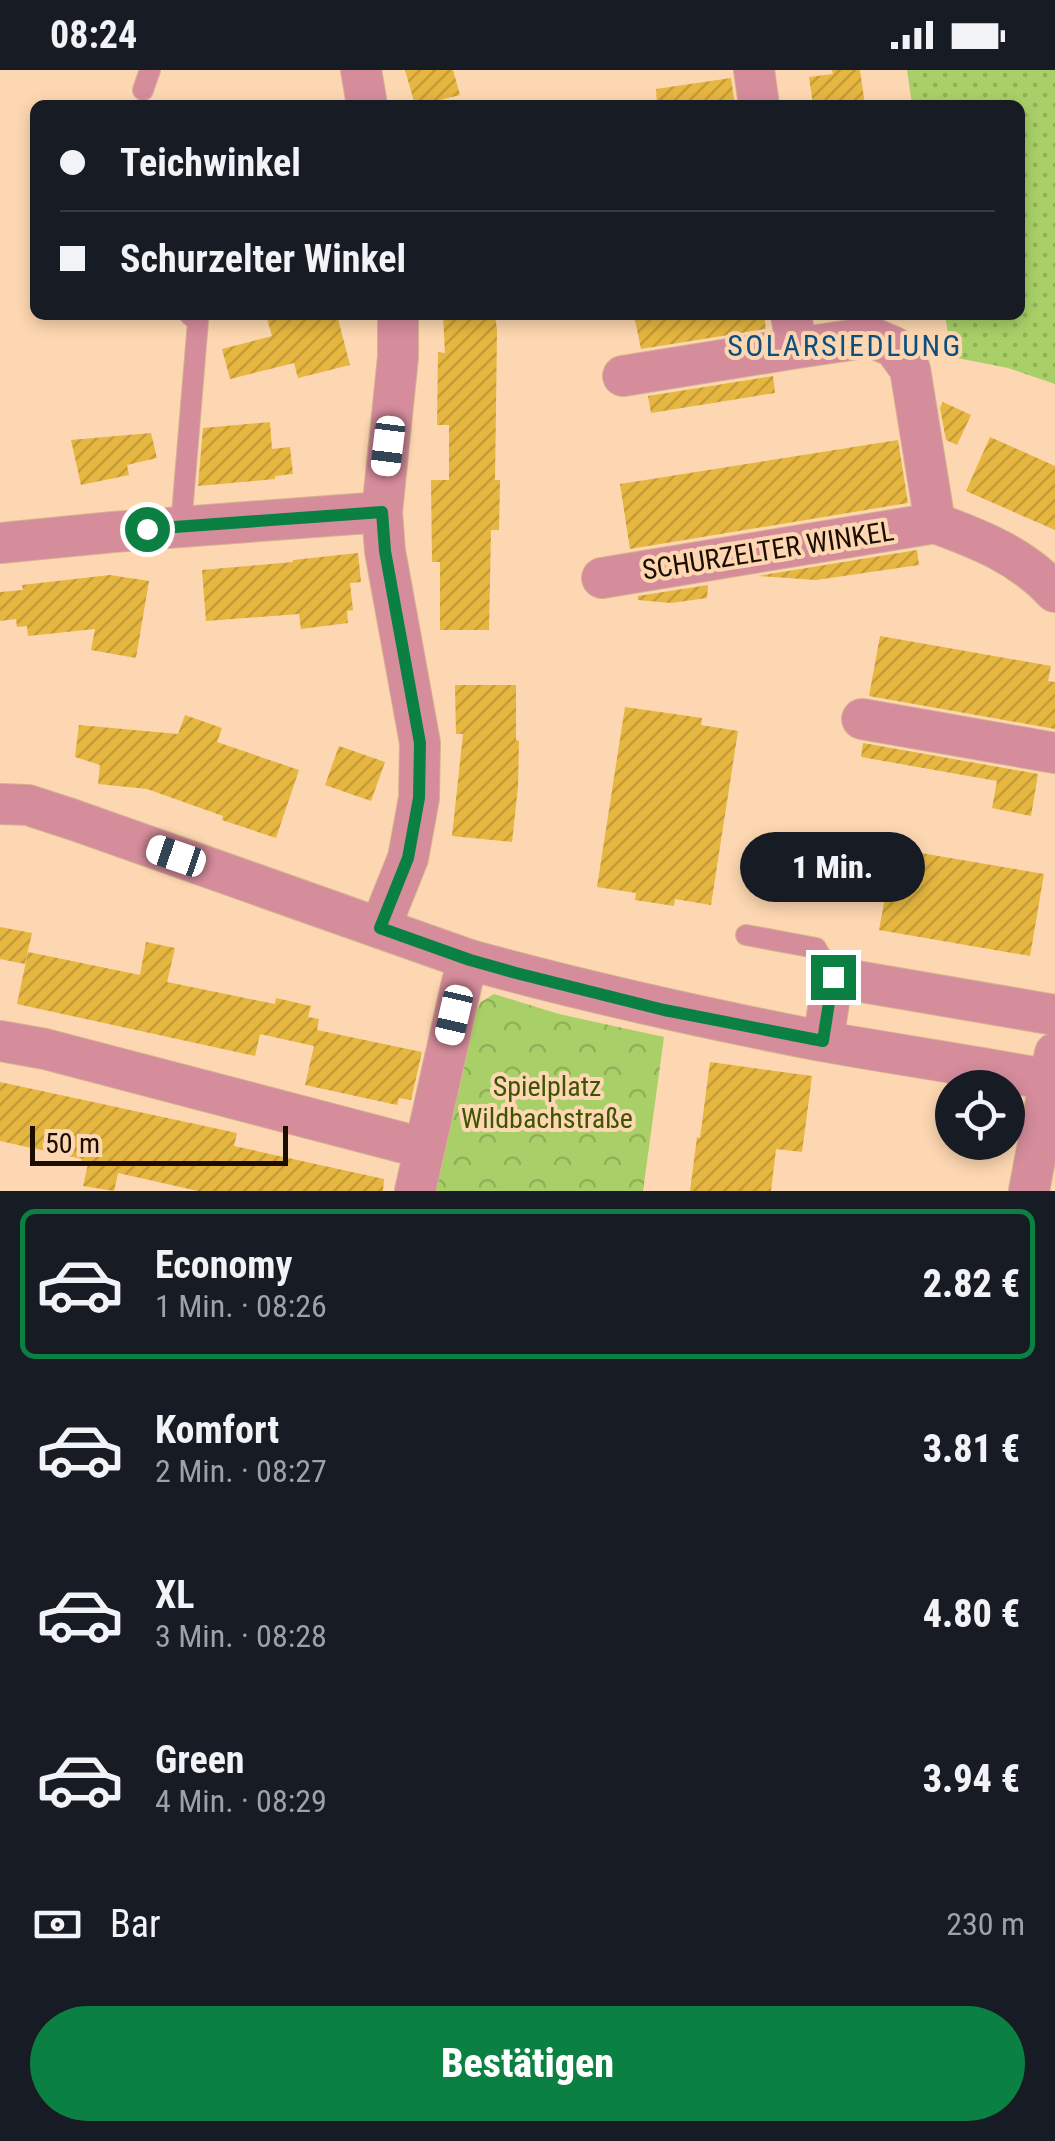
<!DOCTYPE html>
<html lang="de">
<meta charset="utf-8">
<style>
:root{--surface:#171b24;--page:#20242c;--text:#f1f3f6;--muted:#9ea1a6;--line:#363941;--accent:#0b8043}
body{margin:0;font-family:"Roboto Condensed",sans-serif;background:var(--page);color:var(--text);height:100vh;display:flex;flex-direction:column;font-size:38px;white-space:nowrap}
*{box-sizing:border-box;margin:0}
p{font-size:32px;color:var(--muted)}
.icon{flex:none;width:55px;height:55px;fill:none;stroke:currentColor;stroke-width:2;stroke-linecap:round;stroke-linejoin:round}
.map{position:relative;height:1121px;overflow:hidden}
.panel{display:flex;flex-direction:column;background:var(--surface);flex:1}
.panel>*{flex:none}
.hud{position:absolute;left:30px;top:30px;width:995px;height:220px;border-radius:15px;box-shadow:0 5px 15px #0003;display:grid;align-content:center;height:220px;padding:0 30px;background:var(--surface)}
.buttons{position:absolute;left:935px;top:1000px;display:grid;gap:20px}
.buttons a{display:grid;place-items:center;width:90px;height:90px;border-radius:50%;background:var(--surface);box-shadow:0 5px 15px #0003;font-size:50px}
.scale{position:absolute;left:30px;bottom:25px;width:258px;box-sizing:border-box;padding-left:10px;border:5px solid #1d0d00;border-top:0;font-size:28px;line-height:35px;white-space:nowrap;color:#1d0d00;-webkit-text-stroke:8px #fdd7b1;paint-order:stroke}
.end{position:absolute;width:45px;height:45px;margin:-22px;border:12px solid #0b8043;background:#fff;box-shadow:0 0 0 5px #fff}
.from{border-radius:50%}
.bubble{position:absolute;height:70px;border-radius:35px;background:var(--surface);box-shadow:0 5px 15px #0003;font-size:32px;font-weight:800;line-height:70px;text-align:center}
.car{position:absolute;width:30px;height:60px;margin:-30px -15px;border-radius:12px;box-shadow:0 0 8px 2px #0007;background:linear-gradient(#fff 24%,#345 0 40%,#fff 0 76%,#345 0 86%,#fff 0)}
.hud b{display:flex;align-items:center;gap:35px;height:95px;font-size:38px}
.hud b+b{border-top:2px solid var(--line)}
.hud i{width:25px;height:25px;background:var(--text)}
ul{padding:18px 0 0;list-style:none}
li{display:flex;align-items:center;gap:30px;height:150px;margin:0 20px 15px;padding:0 10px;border:5px solid transparent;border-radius:15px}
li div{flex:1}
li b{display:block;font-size:38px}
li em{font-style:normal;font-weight:800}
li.selected{border-color:var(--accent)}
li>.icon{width:90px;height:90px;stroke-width:1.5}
.pay{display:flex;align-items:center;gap:25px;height:110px;padding:0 30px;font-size:38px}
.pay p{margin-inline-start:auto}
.cta{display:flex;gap:20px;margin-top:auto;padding:20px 30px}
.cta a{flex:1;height:115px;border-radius:60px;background:var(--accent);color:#fff;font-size:40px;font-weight:800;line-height:115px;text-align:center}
.status{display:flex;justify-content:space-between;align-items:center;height:70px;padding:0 50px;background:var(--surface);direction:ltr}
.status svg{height:28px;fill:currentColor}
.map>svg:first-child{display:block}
</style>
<div class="status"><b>08:24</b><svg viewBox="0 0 49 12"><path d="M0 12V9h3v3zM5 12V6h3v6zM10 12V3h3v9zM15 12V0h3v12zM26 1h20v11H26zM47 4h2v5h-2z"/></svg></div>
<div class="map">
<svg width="1055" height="1121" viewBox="0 0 1055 1121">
<defs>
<pattern id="grass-dots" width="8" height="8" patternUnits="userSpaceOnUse" patternTransform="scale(2.5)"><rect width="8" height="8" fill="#a9d068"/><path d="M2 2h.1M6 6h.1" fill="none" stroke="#91b158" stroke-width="1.8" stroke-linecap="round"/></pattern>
<pattern id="park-crowns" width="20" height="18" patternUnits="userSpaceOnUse" patternTransform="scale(2.5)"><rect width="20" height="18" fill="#a9d068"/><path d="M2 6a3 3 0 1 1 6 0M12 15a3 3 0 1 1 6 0" fill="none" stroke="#91b158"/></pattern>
<pattern id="building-hatch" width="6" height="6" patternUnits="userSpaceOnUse" patternTransform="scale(2.5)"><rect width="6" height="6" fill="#e5b640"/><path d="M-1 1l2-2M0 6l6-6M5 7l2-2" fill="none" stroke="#c49b36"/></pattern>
</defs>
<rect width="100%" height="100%" fill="#fdd7b1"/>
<path fill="url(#grass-dots)" d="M907,0h148v314l-47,-16 -56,-11 -7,-42h75v-210h-108z"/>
<path fill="url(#park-crowns)" d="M494,924l65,20 105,23 -21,154h-208l42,-182 4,-7z"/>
<path fill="url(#building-hatch)" d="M405,0h48l7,25 -20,5 2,5h-27z
M832,0h28l5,35h-52l-4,-28 24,-3z
M731,8l4,27h-78l-1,-16z
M266,245h71l13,50 -52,13 -4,-15 -64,16 -8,-30 50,-13z
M443,245h52l2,15 -2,150h5l-1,50h-8l-2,100h-49v-68h-8l-1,-82h18v-55h-12l1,-73 7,1z
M634,245h130l2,14 -125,20z
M773,306l2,17 -124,20 -3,-17z
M943,332l28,13 -14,30 -11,-5 -6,-32z
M270,352l2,27 18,-2 3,27 -18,2v3l-77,7 5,-58z
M151,363l6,25 -30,7 2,10 -48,10 -10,-45z
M990,367l65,29v64l-89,-39z
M898,370l10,63 -278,46 -10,-65z
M917,480l2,15 -103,15 -58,-4z
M358,483l3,29 -11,1 3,27 -6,1 1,12 -47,6 -2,-15 -93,7 -4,-51 91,-8v-2z
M110,505l39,6 -13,77 -45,-8 4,-21 -67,7 -1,-10 -10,1 -1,-8 -16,2v-29l23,-2 -1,-5z
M708,515l-1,13 -36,5 -33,-3v-4z
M880,566l171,30 -3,15 7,1v47l-186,-33z
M455,615h61v55l3,1 -1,46 -6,55 -60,-6 11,-102h-7z
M625,637l77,11 -1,7 37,6 -27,174 -36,-6 -1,7 -39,-6 1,-7 -39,-6z
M185,645l37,13 -5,14 82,28 -23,68 -54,-18 1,-4 -76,-27 -49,-5 2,-19 -25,-8 4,-32 99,9z
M863,673l175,31 -7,42 -39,-8 5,-27 -136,-24z
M339,676l46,16 -14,39 -46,-16z
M856,772l188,32 -14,82 -151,-26 6,-33 -37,-6z
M0,857l32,6 -7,31 -25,-5z
M146,872l29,6 -8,34 108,22 1,-6 35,8 -3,11 11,2 -2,11 105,22 -11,48 -12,-2 -2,7 -92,-20 9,-39 -54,-12 -5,22 -238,-52 11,-52 112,23z
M710,992l102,14 -10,76 -26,-3 -5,42h-81l7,-54 3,1z
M0,1012l237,51 -3,13 150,33 -1,12h-185l-80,-18 -4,18 -31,-5 5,-22 -7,-1 1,-4 -82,-18z"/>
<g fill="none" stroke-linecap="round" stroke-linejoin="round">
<g stroke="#d5b391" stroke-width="22">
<path id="service" d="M143,20l7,-20
M181,456l17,-205 -8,-6
M746,865l70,13 17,29"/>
</g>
<g stroke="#d5b391" stroke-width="42">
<path id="minor" d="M361,0l6,35
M754,0l5,35
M791,245l6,33 74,-11 23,10 16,22 25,154c44,16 87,33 120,69
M623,306l174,-28
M0,473l113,-11 269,-20
M602,508l333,-55
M862,649l193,34
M0,734l28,1 46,15 396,140c116,32 233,58 351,81 78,14 156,25 234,40
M380,858l28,-70 11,-60 1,-55 -35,-192 -3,-39 16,-155v-42
M0,971l45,8 378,99
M823,971l10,-64 222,38
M415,1121l47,-209 8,-22
M1029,1121l26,-138"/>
</g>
<use href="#service" stroke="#d58c9b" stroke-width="20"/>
<use href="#minor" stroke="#d58c9b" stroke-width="40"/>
</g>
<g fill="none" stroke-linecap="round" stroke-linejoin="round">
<path stroke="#0b8043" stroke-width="12" d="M147,459l235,-17 3,39 35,192 -1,55 -11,60 -28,70 90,32 46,13 148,37 159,31 10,-64"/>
</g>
<g text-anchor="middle" stroke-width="8" stroke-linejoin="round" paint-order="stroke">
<g font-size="28" fill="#1d0d00" stroke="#fdd7b1">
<text transform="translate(768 480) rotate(-9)" y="10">SCHURZELTER WINKEL</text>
</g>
<g font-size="28" fill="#3c5404" stroke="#fdd7b1">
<text x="547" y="1026">Spielplatz<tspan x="547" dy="32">Wildbachstraße</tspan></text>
</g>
<g font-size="30" letter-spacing="2.5" fill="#0c4e7d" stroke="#fdd7b1">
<text x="845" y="286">SOLARSIEDLUNG</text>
</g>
</g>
</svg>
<div class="buttons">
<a><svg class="icon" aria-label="locate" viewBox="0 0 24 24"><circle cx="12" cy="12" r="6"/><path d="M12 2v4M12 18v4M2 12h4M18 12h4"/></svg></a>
</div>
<div class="scale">50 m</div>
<i class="end from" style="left:147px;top:459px"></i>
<i class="end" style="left:833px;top:907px"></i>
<div class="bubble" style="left:740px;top:762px;width:185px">1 Min.</div>
<i class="car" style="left:388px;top:376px;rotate:187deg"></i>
<i class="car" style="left:176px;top:786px;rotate:289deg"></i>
<i class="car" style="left:454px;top:945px;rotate:193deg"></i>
<div class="hud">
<b><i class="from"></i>Teichwinkel</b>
<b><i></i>Schurzelter Winkel</b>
</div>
</div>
<section class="panel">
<ul>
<li class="selected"><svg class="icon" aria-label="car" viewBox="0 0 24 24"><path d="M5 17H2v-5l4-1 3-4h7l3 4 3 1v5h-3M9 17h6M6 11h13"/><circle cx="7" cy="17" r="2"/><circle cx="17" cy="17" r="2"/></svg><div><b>Economy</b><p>1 Min. · 08:26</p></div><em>2.82 €</em></li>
<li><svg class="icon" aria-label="car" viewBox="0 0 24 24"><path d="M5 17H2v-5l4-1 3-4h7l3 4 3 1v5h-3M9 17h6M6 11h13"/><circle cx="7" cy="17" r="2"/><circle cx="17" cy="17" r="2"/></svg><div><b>Komfort</b><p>2 Min. · 08:27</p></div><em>3.81 €</em></li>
<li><svg class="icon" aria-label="car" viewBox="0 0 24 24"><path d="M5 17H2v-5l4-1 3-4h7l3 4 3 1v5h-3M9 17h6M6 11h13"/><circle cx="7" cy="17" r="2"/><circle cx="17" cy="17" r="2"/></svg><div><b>XL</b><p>3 Min. · 08:28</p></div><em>4.80 €</em></li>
<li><svg class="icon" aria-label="car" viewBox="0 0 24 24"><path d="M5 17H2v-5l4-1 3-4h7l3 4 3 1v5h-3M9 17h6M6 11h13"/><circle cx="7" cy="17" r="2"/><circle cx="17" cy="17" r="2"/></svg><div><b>Green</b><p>4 Min. · 08:29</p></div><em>3.94 €</em></li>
</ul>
<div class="pay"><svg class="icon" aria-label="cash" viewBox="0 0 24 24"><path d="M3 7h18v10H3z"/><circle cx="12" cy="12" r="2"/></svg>Bar<p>230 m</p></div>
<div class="cta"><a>Bestätigen</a></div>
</section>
